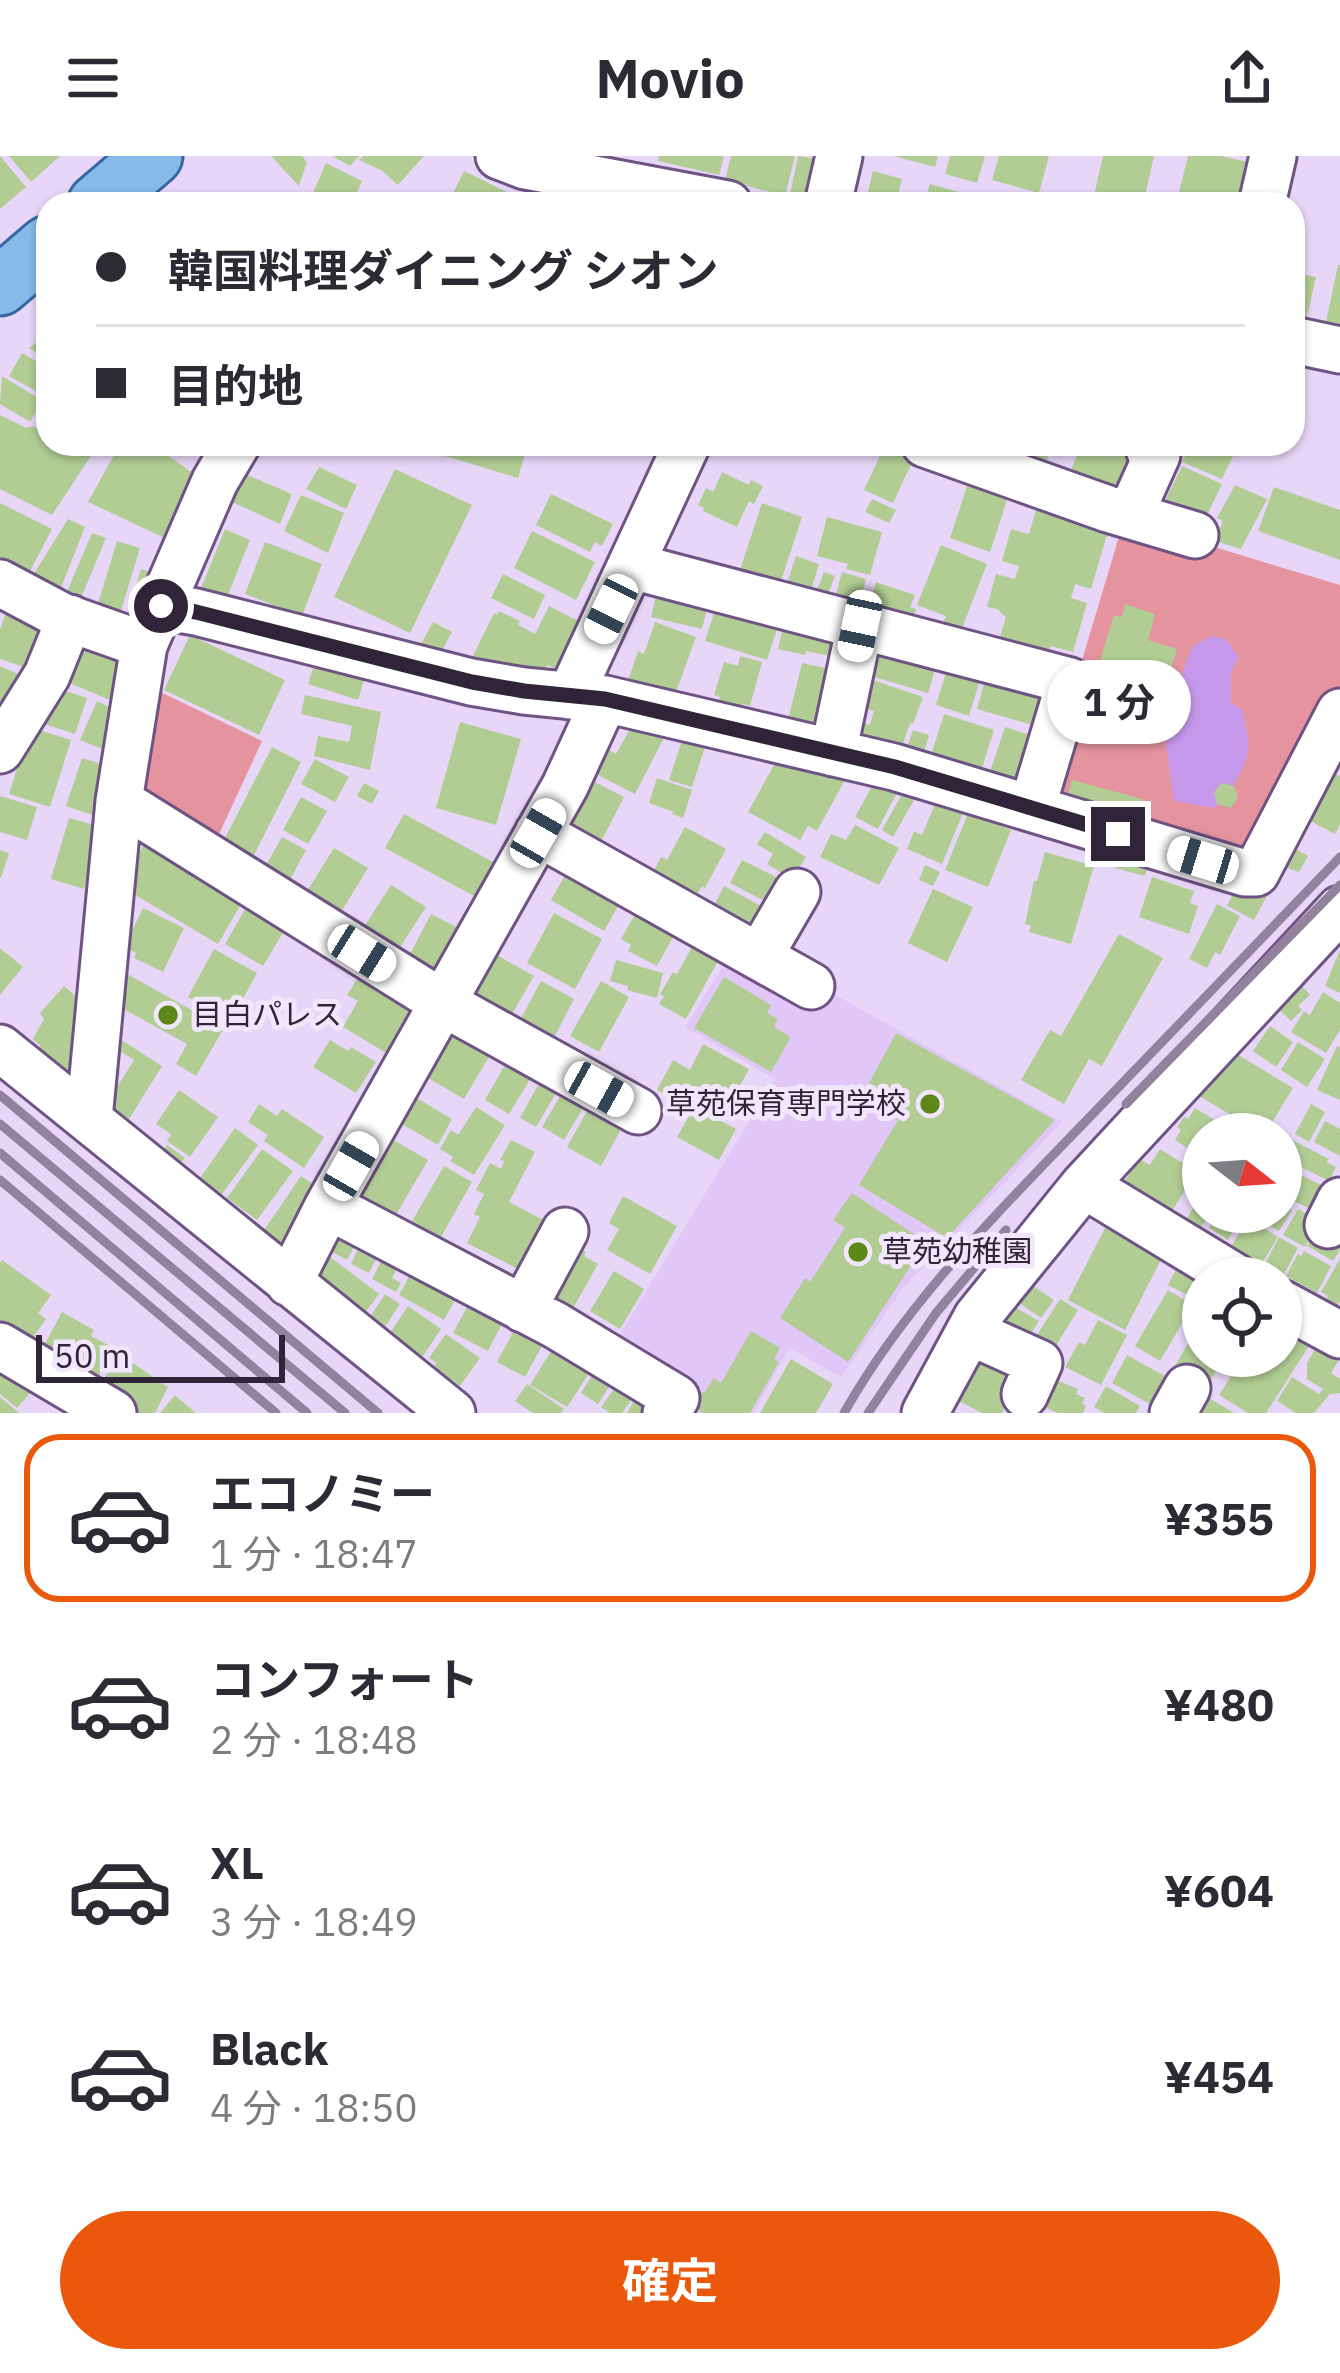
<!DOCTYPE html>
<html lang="ja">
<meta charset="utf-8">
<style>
:root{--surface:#fff;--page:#f7f7f7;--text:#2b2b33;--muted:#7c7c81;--line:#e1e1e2;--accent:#ea580c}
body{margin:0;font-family:"IBM Plex Sans","Noto Sans JP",sans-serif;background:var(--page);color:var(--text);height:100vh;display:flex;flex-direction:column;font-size:45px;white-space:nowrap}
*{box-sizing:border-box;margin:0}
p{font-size:39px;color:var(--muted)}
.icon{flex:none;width:66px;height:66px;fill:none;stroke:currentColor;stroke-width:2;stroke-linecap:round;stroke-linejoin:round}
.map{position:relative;height:1257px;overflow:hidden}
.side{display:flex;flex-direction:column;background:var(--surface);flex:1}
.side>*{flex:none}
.guide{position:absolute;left:36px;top:36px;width:1269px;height:264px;border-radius:36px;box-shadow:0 3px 9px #0004;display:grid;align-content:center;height:264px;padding:0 60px;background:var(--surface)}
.needle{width:78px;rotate:107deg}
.buttons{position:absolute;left:1182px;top:957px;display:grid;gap:24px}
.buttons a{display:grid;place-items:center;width:120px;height:120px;border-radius:50%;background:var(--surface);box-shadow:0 3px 9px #0004;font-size:60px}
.scale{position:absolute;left:36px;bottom:30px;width:249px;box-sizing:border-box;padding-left:12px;border:6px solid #302439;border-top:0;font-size:33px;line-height:42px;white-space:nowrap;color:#302439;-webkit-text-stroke:9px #f2e6fd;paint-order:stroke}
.end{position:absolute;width:54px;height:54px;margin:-27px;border:15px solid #302439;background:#fff;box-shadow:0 0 0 6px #fff}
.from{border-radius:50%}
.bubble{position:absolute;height:84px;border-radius:42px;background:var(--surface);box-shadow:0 3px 9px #0004;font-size:39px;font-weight:700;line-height:84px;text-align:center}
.car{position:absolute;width:36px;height:72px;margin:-36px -18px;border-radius:15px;box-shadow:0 0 9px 3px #0007;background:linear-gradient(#fff 24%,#345 0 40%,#fff 0 76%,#345 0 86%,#fff 0)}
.guide b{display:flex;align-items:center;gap:42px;height:114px;font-size:45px}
.guide b+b{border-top:3px solid var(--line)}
.guide i{width:30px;height:30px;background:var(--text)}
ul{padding:21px 0 0;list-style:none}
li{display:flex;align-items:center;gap:36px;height:168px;margin:0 24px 18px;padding:0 36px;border:6px solid transparent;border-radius:36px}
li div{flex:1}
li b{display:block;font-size:45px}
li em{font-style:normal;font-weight:700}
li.on{border-color:var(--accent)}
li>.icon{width:108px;height:108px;stroke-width:1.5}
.cta{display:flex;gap:24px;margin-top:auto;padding:24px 60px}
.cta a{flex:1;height:138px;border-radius:72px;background:var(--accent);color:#fff;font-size:48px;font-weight:700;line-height:138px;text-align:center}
header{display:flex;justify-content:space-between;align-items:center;height:156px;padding:0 60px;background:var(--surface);font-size:54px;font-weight:700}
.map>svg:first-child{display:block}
</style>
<header><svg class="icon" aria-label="menu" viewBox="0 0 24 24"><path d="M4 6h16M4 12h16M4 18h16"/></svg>Movio<svg class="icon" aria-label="share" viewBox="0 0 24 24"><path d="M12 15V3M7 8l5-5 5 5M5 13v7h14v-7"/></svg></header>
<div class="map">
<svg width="1340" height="1257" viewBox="0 0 1340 1257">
<rect width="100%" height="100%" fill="#e8d6f8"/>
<path fill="#e1c6f8" d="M730,799l93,33 239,134 -159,166 -62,89 -52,-29 -35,65h-55l-19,-11 -65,-60 160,-263 -90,-52z"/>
<path fill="#e693a0" d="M1124,364l216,65v110l-91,174 -210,-65z
M150,531l112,54 -47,102 -88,-48z"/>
<path fill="#c698eb" d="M1211,480l15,3 13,19c-14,18 -6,25 -9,44l12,8c1,6 3,12 4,19 8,33 -11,56 -32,79l-40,-7 -9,-65 2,-21 25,-68z"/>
<path fill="#b1cd94" d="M0,0l26,31 -26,22z
M9,0h51l-29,26z
M271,0h31l5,6 -8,24z
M332,0h27l-9,10z
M363,0h61l-26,29 -17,-15 -22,-10z
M659,0h65l-5,19 -61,-14z
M731,0h64l-10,40 -60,-16z
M798,0l20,3 -8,39 -20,-4z
M893,0h45l-3,11z
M950,0h35l-8,27 -32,-9z
M999,0h50l-10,37 -47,-13z
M1103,0h51l-11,48h-51z
M1188,0h33l31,7 -10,41h-66z
M326,7l36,18 -10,23h-44z
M464,15l45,22 -6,11h-55z
M873,15l29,8 -6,25h-31z
M930,28l58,16v4h-64z
M1338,109h2v70l-16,-4z
M1293,116l23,5 -11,48 -12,-3z
M48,177v27l-19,-12z
M22,197l26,15v30l-39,-22z
M2,220l41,25 -13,21 -30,-18z
M0,259l26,13 6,-2 7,3 6,-8 3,1v22h27l16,12 -39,59 -52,-26z
M120,288h31l45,31 -27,65 -81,-38z
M405,288h123l-10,34z
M1010,288h43l-11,28 -27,-11 5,-13z
M1074,288h76l-24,57 -58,-24 11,-26 -7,-3z
M1190,288h28l17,8 -13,27 -40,-17z
M885,289l29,13 -21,45 -29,-13z
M1182,310l40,18 -16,33 -40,-18z
M319,311l38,18 -11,24 -40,-20z
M395,313l77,36 -62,128 -76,-36z
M722,316l27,13 2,-5 12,6 -9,18 -5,-3 -12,26 -34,-16 1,-3 -6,-3 8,-17 7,4z
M245,318l47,20 -12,30 -48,-22z
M969,324l26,9 -1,4 14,4 -18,55 -40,-14z
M1235,329l32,14 -26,50 -26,-8 8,-20 -6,-3z
M1274,331l66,23v50l-82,-29z
M551,338l62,30 -11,22 -7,-4 -5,10 -54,-27z
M301,339l43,18 -16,40 -44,-22z
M872,343l24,11 -7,13 -24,-11z
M0,347l52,26 -26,50 -26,-13z
M762,347l40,14 -22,67 -40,-14z
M1038,347l70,28 -17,58 -16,-5 -4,14 16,5 -14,49 -22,-6 -4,11 -49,-14 8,-26 -9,-8 -10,-2 9,-33 19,5 4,-13 -17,-5 9,-32 18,5z
M827,361l55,15 -12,43 -24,-6 2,-5 -31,-8z
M68,363l17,8 -27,68 -28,-15z
M225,373l25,11 -25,62 -25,-11z
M532,375l63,31 -19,38 -62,-32z
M92,377l14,5 -25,60 -15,-4z
M117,385l23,7 -20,66 -23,-7z
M265,386l57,22 -20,52 -57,-22z
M941,389l46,19 -28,72 -18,-7 5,-13 -29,-11z
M796,400l23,8 -8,27 -26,-2z
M141,413l19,6 -21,44 -12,-3z
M824,416l11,4 -8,21 -11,-4z
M842,416l24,7 -9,32 -24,-6z
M503,418l42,21 -11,24 -43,-21z
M876,426l39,13 -5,12 6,2 -5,16 -44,-14z
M658,432l51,12 -7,29 -51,-12z
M717,448l62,19 -12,37 -62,-19z
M1125,448l30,10 -7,26 29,9 -18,60 -21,-7 -7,24 -32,-10 2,-7 -5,-2 6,-22 -9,-2 21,-68 8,2z
M8,450l46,16 -18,49 -36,-12v-29z
M549,450l33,17 -23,47 -12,-5 -5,9 -14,-7 -3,7 -54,-14 23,-47 3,2 2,-4 21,10 -2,4 17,9z
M785,463l59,13 -5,26 -33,-7 -1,4 -27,-6z
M433,466l19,10 -14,26 -19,-10z
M655,466l41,15 -23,63 -46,-16 11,-33 6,3z
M78,479l51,20 -19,45 -50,-21z
M190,479l95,45 -26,55 -95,-45z
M878,486l60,17 -10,34 -60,-18z
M317,499l50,15 -9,30 -50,-16z
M740,500l22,6 -12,44 -7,-2 -4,13 -22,-6 3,-14 -6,-2 10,-33 14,4z
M950,504l33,10 -14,46 -33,-11z
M802,507l37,8 -14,62 -38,-9z
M0,510l27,12 -15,31 -12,-6z
M988,514l62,17 -11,40 -62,-18z
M873,524l50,17 -10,27 -3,-1 -10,30 -42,-13 5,-17 7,2 4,-14 -10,-3z
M50,530l37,12 -12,36 -37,-12z
M305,539l76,17 -11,58 -56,-14 4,-20 31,6 3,-16 -51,-12z
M97,545l21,10 -16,38 -22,-9z
M944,558l50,16 -14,44 -50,-16z
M460,566l61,17 -25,86 -60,-17z
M634,566l36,4 -35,68 -39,-20 13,-24 7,4z
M30,571l41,13 -21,67 -41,-13z
M1005,571l28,9 -14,45 -29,-9z
M913,574l16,5 -7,24 -17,-5z
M683,581l24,4 -15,46 -23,-7z
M272,591l29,15 -48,95 -30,-15z
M779,600l22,13 3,-6 20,12 3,-5 18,10 -28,51 -9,-5 -8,14 -52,-28z
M82,602l26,8 -16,49 -26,-9z
M315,603l34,18 -14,25 -34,-18z
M1326,613l14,7v48l-5,10 -38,-20z
M878,619l22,12 -22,42 -23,-12z
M657,622l35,12 -9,28 -11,-4 2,-2 -25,-9z
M591,624l33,17 -23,45 -33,-18z
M1072,624l70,19 -6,22 -70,-19z
M364,627l15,8 -7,13 -15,-8z
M1222,627l12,3 4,11 -7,11 -14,-4 -3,-12z
M907,629l12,6 -26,46 -11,-7z
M0,640l37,11 -10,33 -27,-8z
M301,641l26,14 -19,33 -25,-14z
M938,641l30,4 -26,63 -35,-15 7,-18 8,4z
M974,643l22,8 -6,14 21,9 -23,57 -43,-17z
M404,658l91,49 -19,34 -91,-49z
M69,662l33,9 -18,62 -33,-10z
M855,669l44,23 -20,37 -59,-28 11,-23 15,6z
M685,671l41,22 -21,39 -3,-2 -4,7 -5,-2 -2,5 -41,-18 11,-21 6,3z
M765,676l41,25 -14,22 -25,-15 6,-10 -16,-10z
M149,680l98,58 -29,50 -98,-58z
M282,681l24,13 -15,28 -25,-13z
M1281,685l27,15 -9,16 -29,-10z
M1120,690l31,7 -6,23 -30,-8z
M334,692l34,20 -30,49 -34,-21z
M0,694l9,3 -8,25h-1z
M1045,696l49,14 -23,78 -42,-12 2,-6 -6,-2 9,-43h3z
M742,704l48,24 -12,24 -48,-25z
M925,709l15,7 -7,14 -14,-6z
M567,716l53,31 -16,28 -53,-31z
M1152,721l42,14 -4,12 8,3 -9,28 -50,-17z
M1240,724l28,14 -14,26 -27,-14z
M391,729l35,22 -27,42 -35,-22z
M724,730l50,27 -16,28 -49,-26z
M933,733l40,18 -26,55 -39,-19z
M249,746l39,22 -25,42 -38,-22z
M1217,748l23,12 -20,39 -5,-3 -8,16 -18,-9z
M639,751l39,21 -21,38 -29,-15 3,-6 -10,-6z
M143,752l41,20 -21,44 -29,-14 2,-5 -12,-6z
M554,757l48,26 -27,50 -48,-26z
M431,758l35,18 -23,44 -35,-18z
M1119,778l44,24 -61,108 -13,-7 -25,45 -43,-24 29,-50 11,6z
M697,782l26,14 -37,67 -27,-15 5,-8 -4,-2 13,-22 4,2z
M0,792l23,19 -23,28z
M214,793l43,24 -26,48 -43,-24z
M1340,794v43l-15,-7z
M497,799l37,21 -26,45 -42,-25 14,-26 6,4z
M616,804l47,13 -6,25 -30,-8 1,-4 -18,-5z
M363,813l56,32 -31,53 -45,-27 15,-26 -11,-6z
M127,818l97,54 -28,48 -20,-12 11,-20 -76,-42z
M724,821l47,28 -4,8 11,6 -4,8 17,10 -20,35 -77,-44z
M541,825l33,18 -20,39 -34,-18z
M601,825l28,16 -30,55 -29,-16z
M1299,827l11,12 -12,11 4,4 -11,11 -16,-16z
M64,830l26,22 -12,84 -46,-36 9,-10 -8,-7 11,-20 -4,-6z
M1323,836l17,11v27l-14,23 -35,-21 13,-21 6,4z
M1270,870l23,16 -17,25 -23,-16z
M451,874l45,15 -32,54 -36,-21 7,-11 -4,-2z
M896,877l159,87 -108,118 -88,-53 39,-65 -38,-20z
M112,878l50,32 -33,53 -23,-15 28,-44 -25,-16z
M330,884l18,11 3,-4 25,15 -20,31 -43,-26z
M1298,886l27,17 -18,28 -26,-17z
M703,888l46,25 -28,52 15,8 -17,31 -42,-23 16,-28 -36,-19 16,-30 17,10z
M1337,890l3,1v53l-23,-10z
M1230,894l63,38 -28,46h-22l2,-4 -9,-5 3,-5 -43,-26z
M510,900l25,15 -26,43 -24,-14z
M542,922l20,5 -26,44 -16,-9z
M566,930l22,14 -24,40 -22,-13z
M179,934l39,27 -28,40 -23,-16 4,-7 -15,-10z
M415,941l37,22 -14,26 -38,-22z
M592,946l34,18 -25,46 -34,-19z
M259,948l18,12 5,-7 42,28 -20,31 -40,-27 4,-6 -20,-13z
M1311,948l14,8 -16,30 -14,-8z
M476,951l29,18 -31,50 -24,-14 3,-4 -13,-8 11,-19 7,5z
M1195,952l25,15 -7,11h-10v17l-3,5 -25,-16 6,-10 -4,-3 7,-10 4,2z
M1325,965l15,8v27l-26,-14z
M235,972l23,17 -38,52 -22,-16z
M390,982l38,22 -35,60 -38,-22z
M511,984l24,12 -26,50 42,22 -25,49 -59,-30 13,-26 -6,-3 10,-20 -8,-4 14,-27 11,6 3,-8 -4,-1z
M1292,984l37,19 -3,3 10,5 -7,14 -47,-23z
M167,989l18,13 -8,11 -19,-12z
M262,993l31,22 -36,49 -30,-22z
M1160,993l37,23 -31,48 -47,-30 20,-31 11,6z
M1281,1009l44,22 -11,24 -33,-16z
M444,1010l28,16 -31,55 -29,-16z
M301,1020l26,17 -43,64 -26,-18z
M1203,1035v21h8l-11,17 -14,-9z
M852,1037l68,45 -14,22 6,4 -64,98 -68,-44 25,-40 5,4 35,-54 -12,-8z
M623,1040l54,30 -27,48 -43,-24 12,-21 -10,-6z
M1281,1048l11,6 -13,21 -23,-13 3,-6h22z
M1298,1053l21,12 -14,26 -22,-12z
M1218,1056h27l-17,28 -19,-12z
M1248,1062l30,19 -19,31 -30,-18z
M1107,1068l57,30 -39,76 -57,-30z
M1321,1069l19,11v14l-7,11 -26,-15z
M341,1070l19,10 -13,24 -22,-12z
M1279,1081l19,11 -16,30h-10l-11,-6z
M363,1083l19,9 -13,25 -18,-9z
M571,1088l15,8 -2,4 14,8 -26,46 -29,-17z
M387,1094l16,8 -11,20 9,5 -5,9 -24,-13z
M1304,1095l27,15 -14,27 -31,-17 12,-22 3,2z
M325,1097l54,41 -17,23 -54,-42z
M1340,1103v42l-8,13 -11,-6 7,-12 -7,-4z
M2,1104l49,35 -13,18 8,6 -20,28 -26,-20v-64z
M1180,1105l21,11 -12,24 -21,-11z
M416,1108l45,25 -17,31 -45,-25z
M614,1115l30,18 -24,40 -30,-18z
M1030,1128l24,16 -13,18 -23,-16z
M1168,1134l25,15 -33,56 -25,-15z
M385,1138l15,10 -19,29 -15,-10z
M1060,1143l18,11 -27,44 -19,-11z
M471,1144l34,18 -17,33 -35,-18z
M1011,1149l28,16 -14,21 -23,-13 -1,-9z
M408,1150l33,23 -22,33 -31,-26z
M62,1156l32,18 -3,6 23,12 -19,35 -55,-30z
M520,1163l28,16 -23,42 -28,-15z
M1098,1164l29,15 -26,50 -36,-18 14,-25 6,3z
M1198,1170l5,3v27h22l-20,34 -33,-19z
M751,1175l29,17 -6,11 5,3 -29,51h-47l-15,-9 8,-15 8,4 10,-15 7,5z
M1292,1175l19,12 -45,70h-18l-29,-18 25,-39h14l13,8 5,-8h5v-7z
M446,1178l34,24 -20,28 -27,-19 4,-4 -8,-5z
M558,1184l37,24 -28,43 -37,-22z
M1320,1184l20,11v7l-9,15 9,6v14l-10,1 -16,19h-18l-19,-12 15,-24 27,17 4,-5 -16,-10v-16z
M982,1197l40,20 -20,40h-20l-29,-15z
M121,1199l47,32 -13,26h-25l-36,-21z
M1127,1199l45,25 -15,28 -45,-25z
M791,1203l42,25 -17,29h-56z
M0,1209l31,27 -14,16 -17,-14z
M596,1213l17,12 -15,23 -17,-11z
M1049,1221l29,12 -2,5 9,4 -3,6 4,2 -3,7h-25l-20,-9z
M619,1226l17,11 -14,20h-12l-9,-6z
M527,1228l37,25 -3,4h-28l-18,-12z
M1106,1230l34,20 -4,7h-32l-10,-6z
M638,1238l16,10 -5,9h-22z
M175,1239l21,18h-36z
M1204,1239l30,18h-41z
M0,1241l19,16h-19z"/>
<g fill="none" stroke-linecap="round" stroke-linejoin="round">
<g stroke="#6f5384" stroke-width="51">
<path id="minor" d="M499,0l26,10 203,38
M828,48l11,-48
M1262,48l11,-48
M1293,184l47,10
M925,288l183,65 87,26
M1130,359l27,-60 -7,-3 3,-8
M632,410l438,115 -38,127
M0,427l62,33 82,29
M161,450l35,6 275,70 53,9 81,8 289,68 351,106h11l84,-161
M570,540l117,-252
M0,594l47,-75 23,-57
M833,597l27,-128
M119,645l324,202 195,108
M538,677l273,153
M759,801l38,-65
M0,892l452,365
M89,963l30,-318 25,-156 71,-164 22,-37
M1084,1029l153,93
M328,1050l227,119 121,73 -10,15
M1328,1069l12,-24
M289,1127l39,-77 237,-420 40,-87
M1281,1147l59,32
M523,1153l42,-78
M970,1176l69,31 -14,31
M0,1190l113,67
M925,1257l52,-96 107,-132 256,-276
M1173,1257l14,-25"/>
</g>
<g stroke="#3568a1" stroke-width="63">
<path id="major" d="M97,48l56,-48
M0,130l48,-41"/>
</g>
<use href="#minor" stroke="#fff" stroke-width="45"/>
<use href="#major" stroke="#87bae8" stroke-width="57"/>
<path stroke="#91829e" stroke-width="9" d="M0,939l378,318
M1126,948l214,-219
M0,968l345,289
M0,997l307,260
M0,1024l276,233
M844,1257c62,-110 153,-200 240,-290 85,-89 171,-177 256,-266
M868,1257l68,-100 70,-83"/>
</g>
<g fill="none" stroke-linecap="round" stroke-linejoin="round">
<path stroke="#302439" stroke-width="15" d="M161,450l35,6 276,70 52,9 81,8 290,68 223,67"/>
</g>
<g fill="#5d8817" stroke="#f2e6fd" stroke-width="4.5">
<circle cx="168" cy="859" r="12"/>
<circle cx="930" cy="948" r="12"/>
<circle cx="858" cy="1096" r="12"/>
</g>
<g text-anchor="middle" stroke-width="10" stroke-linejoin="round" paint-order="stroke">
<g font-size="30" fill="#302439" stroke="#f2e6fd" text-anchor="start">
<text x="192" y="869">目白パレス</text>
<text x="906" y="958" text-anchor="end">草苑保育専門学校</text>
<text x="882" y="1106">草苑幼稚園</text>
</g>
</g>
</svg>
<div class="buttons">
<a><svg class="needle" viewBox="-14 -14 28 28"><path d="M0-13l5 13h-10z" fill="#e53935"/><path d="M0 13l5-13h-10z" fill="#7c7c81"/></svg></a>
<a><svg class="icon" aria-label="locate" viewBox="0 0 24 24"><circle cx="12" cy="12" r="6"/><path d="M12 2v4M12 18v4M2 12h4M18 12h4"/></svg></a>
</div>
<div class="scale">50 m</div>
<i class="end from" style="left:161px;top:450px"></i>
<i class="end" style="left:1118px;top:678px"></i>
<div class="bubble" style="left:1047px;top:504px;width:144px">1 分</div>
<i class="car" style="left:611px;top:453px;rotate:206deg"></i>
<i class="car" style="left:860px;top:470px;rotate:192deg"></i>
<i class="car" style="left:538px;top:677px;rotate:30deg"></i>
<i class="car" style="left:1203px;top:704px;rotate:287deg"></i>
<i class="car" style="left:362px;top:797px;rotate:122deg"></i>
<i class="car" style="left:599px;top:933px;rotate:119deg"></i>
<i class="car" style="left:351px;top:1010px;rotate:30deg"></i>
<div class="guide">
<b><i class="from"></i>韓国料理ダイニング シオン</b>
<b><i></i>目的地</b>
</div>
</div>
<section class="side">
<ul>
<li class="on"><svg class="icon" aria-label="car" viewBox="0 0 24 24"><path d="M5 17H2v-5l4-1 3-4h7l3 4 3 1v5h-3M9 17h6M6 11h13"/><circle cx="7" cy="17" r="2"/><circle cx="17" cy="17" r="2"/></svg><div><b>エコノミー</b><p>1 分 · 18:47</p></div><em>¥355</em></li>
<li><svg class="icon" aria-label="car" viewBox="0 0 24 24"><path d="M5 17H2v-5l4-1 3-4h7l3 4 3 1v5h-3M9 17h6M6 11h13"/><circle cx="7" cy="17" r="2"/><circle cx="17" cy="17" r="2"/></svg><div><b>コンフォート</b><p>2 分 · 18:48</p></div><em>¥480</em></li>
<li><svg class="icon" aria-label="car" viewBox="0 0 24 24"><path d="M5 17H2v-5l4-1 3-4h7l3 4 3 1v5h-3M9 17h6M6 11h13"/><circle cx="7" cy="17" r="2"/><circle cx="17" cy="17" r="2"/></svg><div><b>XL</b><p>3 分 · 18:49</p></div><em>¥604</em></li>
<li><svg class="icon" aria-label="car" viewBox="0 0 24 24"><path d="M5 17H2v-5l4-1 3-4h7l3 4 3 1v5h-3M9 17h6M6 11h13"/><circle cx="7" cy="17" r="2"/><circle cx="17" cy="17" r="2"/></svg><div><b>Black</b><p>4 分 · 18:50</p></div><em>¥454</em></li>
</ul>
<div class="cta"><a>確定</a></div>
</section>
